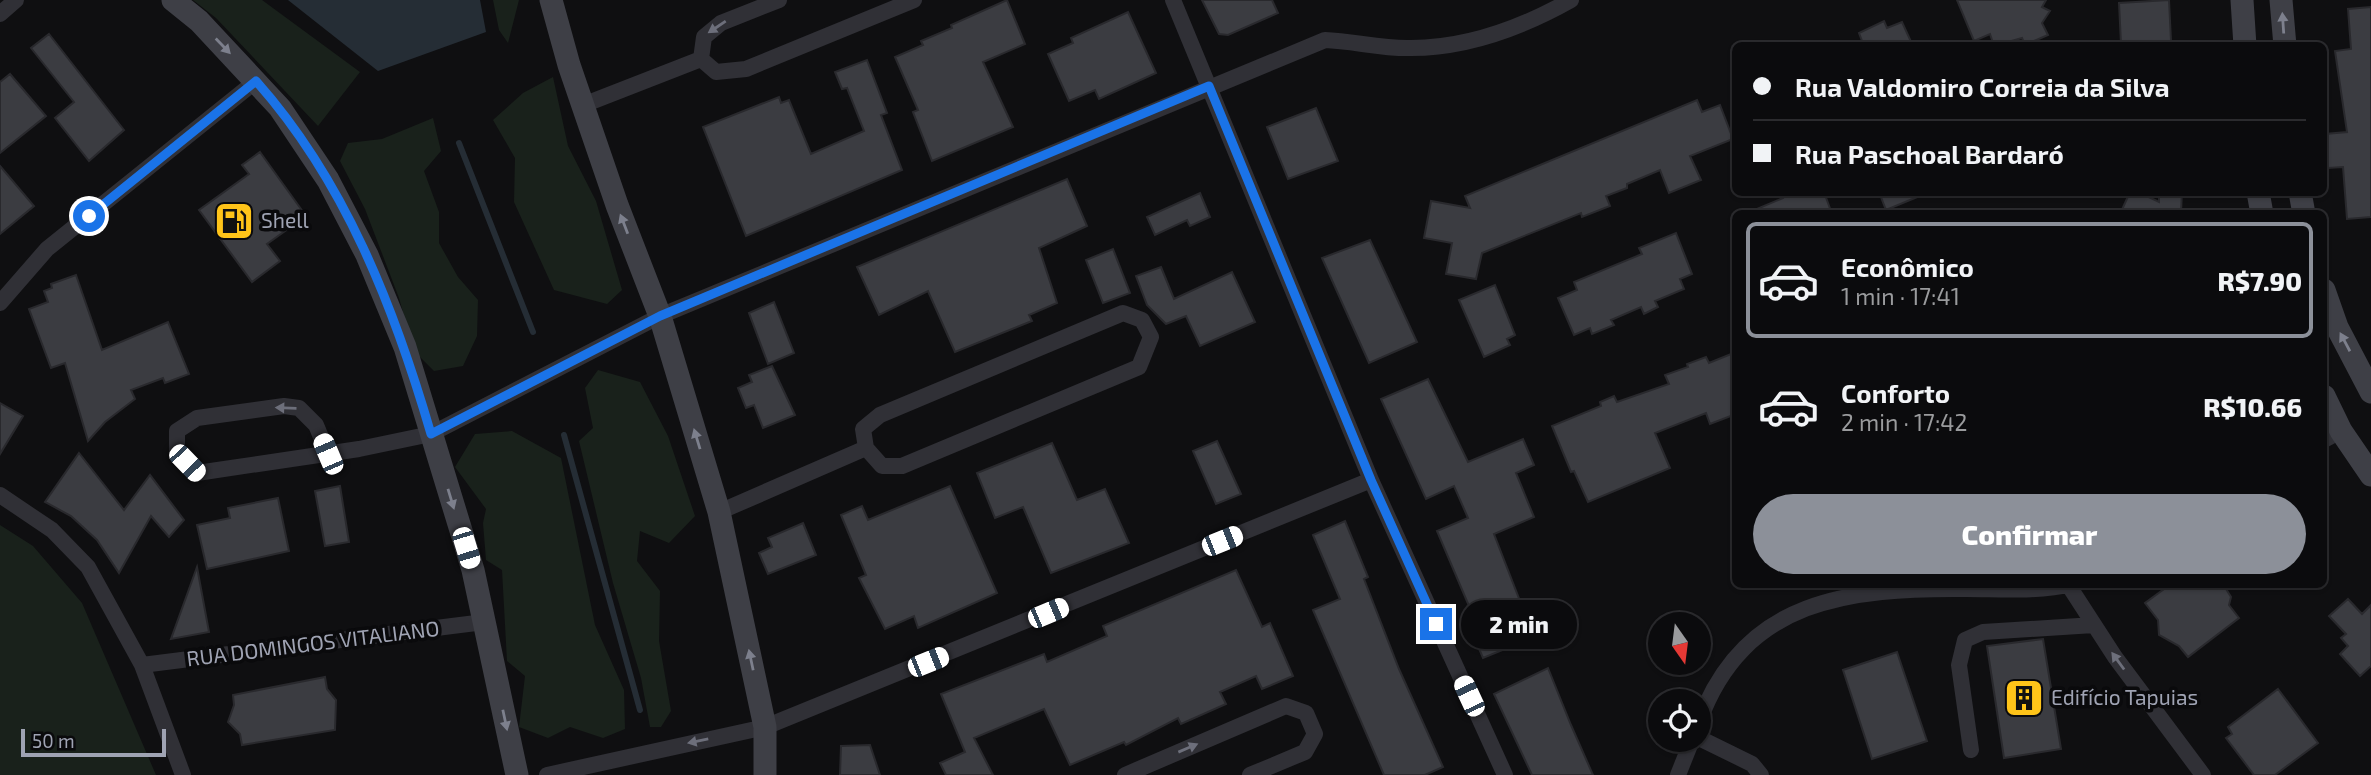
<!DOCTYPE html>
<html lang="pt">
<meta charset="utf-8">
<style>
:root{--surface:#0b0b0d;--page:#19191b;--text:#f1f3f6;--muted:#9a9b9d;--line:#2b2b2e;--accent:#8c9099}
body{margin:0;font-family:"Exo 2",sans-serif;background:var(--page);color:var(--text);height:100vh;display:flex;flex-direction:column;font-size:26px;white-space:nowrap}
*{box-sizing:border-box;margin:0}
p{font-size:23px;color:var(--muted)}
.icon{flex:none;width:38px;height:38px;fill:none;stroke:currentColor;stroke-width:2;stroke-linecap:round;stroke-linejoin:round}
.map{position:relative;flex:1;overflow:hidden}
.details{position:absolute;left:1732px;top:210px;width:595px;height:378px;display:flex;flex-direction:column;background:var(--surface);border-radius:10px;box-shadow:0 2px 5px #0004,0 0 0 2px var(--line)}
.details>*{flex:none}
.guide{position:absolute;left:1732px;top:42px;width:595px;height:154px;border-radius:10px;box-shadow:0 2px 5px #0004,0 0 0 2px var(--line);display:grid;align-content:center;height:154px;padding:0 21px;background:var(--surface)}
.needle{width:46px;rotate:166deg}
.buttons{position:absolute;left:1648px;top:612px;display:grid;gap:14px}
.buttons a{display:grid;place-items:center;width:63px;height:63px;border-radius:50%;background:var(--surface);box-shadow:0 2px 5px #0004,0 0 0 2px var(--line);font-size:35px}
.scale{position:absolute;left:21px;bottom:18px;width:145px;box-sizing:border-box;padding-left:7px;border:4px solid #9fa3b3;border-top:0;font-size:19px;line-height:24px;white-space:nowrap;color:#9fa3b3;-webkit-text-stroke:5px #0a0a0c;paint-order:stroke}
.end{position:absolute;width:32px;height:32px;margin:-16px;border:9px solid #1a73e8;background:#fff;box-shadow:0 0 0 4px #fff}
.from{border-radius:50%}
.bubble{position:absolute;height:49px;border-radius:24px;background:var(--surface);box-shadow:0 2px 5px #0004,0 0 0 2px var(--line);font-size:23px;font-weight:800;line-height:49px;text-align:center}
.car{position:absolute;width:21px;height:42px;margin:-21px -10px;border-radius:9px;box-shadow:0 0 5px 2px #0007;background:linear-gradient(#fff 24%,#345 0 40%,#fff 0 76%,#345 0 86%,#fff 0)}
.guide b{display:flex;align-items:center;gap:24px;height:66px;font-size:26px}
.guide b+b{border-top:2px solid var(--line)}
.guide i{width:18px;height:18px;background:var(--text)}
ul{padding:12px 0 0;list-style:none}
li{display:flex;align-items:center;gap:21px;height:116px;margin:0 14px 10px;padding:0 7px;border:4px solid transparent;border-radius:10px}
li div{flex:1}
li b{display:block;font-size:26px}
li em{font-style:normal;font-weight:800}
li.active{border-color:var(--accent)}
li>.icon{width:63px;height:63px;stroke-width:1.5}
.primary-button{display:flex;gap:14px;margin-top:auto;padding:14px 21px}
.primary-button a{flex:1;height:80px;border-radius:42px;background:var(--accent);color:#fff;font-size:28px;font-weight:800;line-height:80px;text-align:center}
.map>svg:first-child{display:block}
</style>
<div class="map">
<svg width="2371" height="775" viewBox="0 0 2371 775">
<rect width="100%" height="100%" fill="#0f0f11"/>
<path fill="#19211b" d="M193,0h69l98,72 -42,54 -102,-108z
M493,0h26l-11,43 -9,-13z
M553,77l15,69 28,55 26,89 -15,14 -53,-14 -40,-88 1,-44 -22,-38 30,-27z
M433,118l8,33 -17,20 15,41v31l19,34 20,23 -1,36 -14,30 -29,5 -20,-20 -15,-53 -34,-89 -25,-48 8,-18 34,-4z
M598,370l42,12 28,54 27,80 -26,27 -29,-12 -3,30 23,30 -1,50 12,70 -10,16h-11l-9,-49 -28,-95 -34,-142 14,-13 -8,-40z
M512,431l49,27 34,167 29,65 1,39 -22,9 -33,-11 -22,11 -29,-11 6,-51 -18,-15 -5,-91 -16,-10 -3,-37 3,-14 -31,-42 20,-33z
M0,525l33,21 49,57 74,172h-156z"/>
<path fill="#252d35" d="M288,0h192l6,32 -108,39z"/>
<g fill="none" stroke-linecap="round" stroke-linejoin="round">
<path stroke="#252d35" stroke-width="6" d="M459,143l74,189
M564,435l76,275"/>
</g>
<path fill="#3b3c41" stroke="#29292d" stroke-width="2" d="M1007,0l18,44 -42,18 30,65 -81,34 -19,-49 5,-2 -23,-53 28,-12 -2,-4 31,-13 -1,-3z
M1202,0h70l6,13 -50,22 -9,-1z
M1957,0h89l-4,7 8,4 -8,12 6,12 -23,10 -3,-7 -28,8 -4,-12 -16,7z
M2169,0l2,41 -50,3 -2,-41z
M2371,7v210l-24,2 -4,-52 -15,1 -3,-34 22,-2 -12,-81 16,-2 -3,-40z
M1128,12l28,61 -57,26 -4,-9 -26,11 -21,-47 25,-11 -2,-5z
M1884,21l3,7 15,-6 11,24h-49l-5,-13z
M49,34l75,96 -35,31 -34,-43 19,-16 -43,-54z
M867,60l20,53 -6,2 21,55 -156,66 -43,-109 76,-30 2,6 8,-3 22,54 53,-23 -17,-43 -5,1 -7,-17z
M10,74l36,42 -46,37v-71z
M1697,100l5,12 18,-7 13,34 -43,17 11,24 -32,13 -9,-23 -33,14v4l-21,8 4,10 -28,11 -1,-4 -99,40 -6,26 -30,-5 6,-31 -28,-5 7,-37 39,7 -5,-12z
M1316,108l22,53 -50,18 -21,-52z
M260,152l46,64 -39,28 13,17 -28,21 -53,-72 50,-36 -7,-9z
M0,166l34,40 -34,28z
M1067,179l20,47 -48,22 18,55 -28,12 3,6 -77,31 -27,-61 -49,24 -22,-48z
M1781,192h43l8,22h-87l38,-16z
M1879,192h48v1l-41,17z
M2130,192h8l21,10v-10h23l-1,20 3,2h-64z
M1200,193l10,24 -20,9 -3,-6 -32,15 -8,-18z
M1676,233l16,41 -12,5 4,10 -29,12 3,6 -14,7 -3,-7 -30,13 3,5 -22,9 -2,-6 -16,7 -16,-37 19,-8 -3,-8 68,-28 -3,-6z
M1370,240l47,102 -48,21 -47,-105z
M1113,249l17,44 -27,10 -17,-43z
M1161,267l13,32 58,-27 23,50 -55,24 -14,-30 -20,8 -19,-19 -11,-29z
M76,275l26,75 66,-28 21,52 -24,9 -2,-5 -32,12 4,9 -30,23 -17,19 -23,-78 -14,5 -22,-59 19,-7 -4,-11 8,-3 -1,-4z
M1495,285l20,50 -8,4 3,6 -26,12 -25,-57z
M774,302l20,51 -26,11 -19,-51z
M1736,352v62l-26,10 -4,-11 -51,20 15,35 -82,34 -14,-31 -3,1 -19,-46 49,-20 -1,-4 14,-6 3,6 52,-18 -4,-9 23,-8 -1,-3 19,-7 3,6z
M772,366l23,49 -32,13 -9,-23 -8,3 -8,-20 14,-6 -3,-7z
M1428,379l40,83 55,-23 11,26 -18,8 18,44 -40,17 40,103 -51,21 -18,-42 7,-3 -35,-82 31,-13 -14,-32 -28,13 -45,-100z
M0,403l23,13 -23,38z
M1217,441l24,53 -25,10 -23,-53z
M1052,443l25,57 28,-11 24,54 -78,30 -28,-66 -28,11 -18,-45z
M79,453l45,57 26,-35 34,45 -15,17 -18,-21 -32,57 -22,-33 -26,-24 -26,-14z
M340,486l9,56 -24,4 -10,-55z
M950,486l47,107 -79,35 -4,-12 -29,13 -26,-51 7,-3 -25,-60 21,-9 6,14z
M278,498l11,53 -82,18 -10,-44 33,-7 -2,-10z
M1345,521l23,56 -4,2 35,90 44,98 -18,8h-41l-71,-165 27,-11 -27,-64z
M803,523l13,32 -48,19 -9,-21 13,-6 -4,-9z
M197,567l12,65 -38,7z
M1236,570l26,57 8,-4 23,53 -31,13 -6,-13 -36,16 6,12 -45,20 -3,-6 -52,27 -2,-3 -54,23 -26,-56 -70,29 19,37h-47l-6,-12 25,-11 -24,-58 103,-40 3,8 60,-26 -4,-10z
M2171,584h52l8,13 -2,8 10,13 -51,39 -9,-11 -20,-11 -1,-15 -13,-17z
M2348,599l14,15 9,-9v61l-11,10 -20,-22 8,-8 -7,-8 5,-4 -17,-18z
M2043,639l18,110 -57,9 -17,-112z
M1897,652l30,89 -55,18 -29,-89z
M1548,668l23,57 22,50h-61l-38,-81z
M325,677l2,12 9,11 -1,30 -93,15 -2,-11 -12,-12 6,-17 -1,-10z
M2278,689l40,54 -43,32h-21l-28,-37 6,-4 -4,-7z
M870,745l10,30h-40l1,-29z"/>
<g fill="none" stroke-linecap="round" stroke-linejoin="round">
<path stroke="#303036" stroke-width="16" d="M779,0l-58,23 -17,14 -3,22 15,13 30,-3 168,-69
M1173,0l198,480 134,295
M0,14l16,-14
M583,105l118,-46
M0,303l47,-54 209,-168
M1123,313l19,7 9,17 -12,30 -237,99h-20l-16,-18 -3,-19 17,-14z
M2324,440l17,-9
M328,454l-12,-29 -17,-17 -15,-2 -87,12 -20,13v22l20,20 162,-24 72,-15 229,-118 665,-276c28,1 58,9 86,8 56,0 112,-21 160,-48
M0,495l52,35 36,37 54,98 41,110
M719,512l147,-64
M2069,586l46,71 88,118
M142,665l342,-43
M1699,722c45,-124 151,-134 267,-133 34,0 73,3 106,-5
M1699,738l53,26 9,11
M1971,750l-12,-85 6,-25 18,-8 111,-7
M547,775l218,-48 606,-247
M1125,775l161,-69 20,7 9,21 -10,18 -55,23
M1678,775l14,-35"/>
<path stroke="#3e3f46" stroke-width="23" d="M173,0l26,21 81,87 48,72 39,75 38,92 68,223 44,205
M551,0l18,65 48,140 43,111 59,196 46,215v48
M2242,0l3,46
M2281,0l4,46
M2258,192l4,22
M2300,192l4,22
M2324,290l13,37 34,65
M2324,396l17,35 30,44"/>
</g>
<defs><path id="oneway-solid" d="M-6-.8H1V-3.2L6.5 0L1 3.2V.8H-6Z" transform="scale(1.75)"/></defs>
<g fill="#7d808d">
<use href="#oneway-solid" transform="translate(2283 23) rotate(-94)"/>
<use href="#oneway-solid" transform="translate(223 46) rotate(46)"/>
<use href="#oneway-solid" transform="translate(624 224) rotate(-111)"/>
<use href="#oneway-solid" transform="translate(2345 342) rotate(-118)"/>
<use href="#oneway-solid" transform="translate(697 439) rotate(-107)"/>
<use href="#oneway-solid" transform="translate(451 499) rotate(73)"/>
<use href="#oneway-solid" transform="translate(751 660) rotate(-102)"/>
<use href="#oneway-solid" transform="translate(505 720) rotate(78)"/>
</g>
<g fill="#6d6f7b">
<use href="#oneway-solid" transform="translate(717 27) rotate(146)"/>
<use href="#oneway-solid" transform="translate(286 408) rotate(-178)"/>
<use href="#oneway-solid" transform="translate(2118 661) rotate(-126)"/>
<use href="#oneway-solid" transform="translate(698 741) rotate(168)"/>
<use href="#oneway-solid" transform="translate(1188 748) rotate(-23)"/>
</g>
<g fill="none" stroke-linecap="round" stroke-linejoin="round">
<path stroke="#1a73e8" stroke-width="9" d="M89,216l167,-135c89,100 138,226 175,353l229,-118 549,-230 162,394 65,144"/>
</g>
<defs>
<g id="fuel-square" transform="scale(2.0125)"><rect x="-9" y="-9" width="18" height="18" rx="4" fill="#ffc419" stroke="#0a0a0c"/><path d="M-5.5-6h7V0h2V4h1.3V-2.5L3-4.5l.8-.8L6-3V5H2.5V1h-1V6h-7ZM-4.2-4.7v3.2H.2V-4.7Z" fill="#111"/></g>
<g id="building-square" transform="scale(2.0125)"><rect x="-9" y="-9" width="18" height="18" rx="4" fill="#ffc419" stroke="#0a0a0c"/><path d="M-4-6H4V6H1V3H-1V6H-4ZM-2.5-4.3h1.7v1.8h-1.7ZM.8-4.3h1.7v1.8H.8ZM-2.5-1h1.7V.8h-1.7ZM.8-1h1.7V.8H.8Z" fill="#111"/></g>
</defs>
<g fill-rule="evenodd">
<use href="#fuel-square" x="234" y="221"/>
<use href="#building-square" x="2024" y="698"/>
</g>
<g text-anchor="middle" stroke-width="7" stroke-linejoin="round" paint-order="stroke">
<g font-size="21" fill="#9fa3b3" stroke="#0a0a0c" text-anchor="start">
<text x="261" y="228">Shell</text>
<text x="2051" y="705">Edifício Tapuias</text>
</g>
<g font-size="21" fill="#9fa3b3" stroke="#0a0a0c">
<text transform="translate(313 644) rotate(-7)" y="7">RUA DOMINGOS VITALIANO</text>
</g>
</g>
</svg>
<div class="buttons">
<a><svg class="needle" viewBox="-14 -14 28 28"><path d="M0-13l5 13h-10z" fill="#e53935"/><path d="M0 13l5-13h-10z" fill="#9a9b9d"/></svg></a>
<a><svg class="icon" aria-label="locate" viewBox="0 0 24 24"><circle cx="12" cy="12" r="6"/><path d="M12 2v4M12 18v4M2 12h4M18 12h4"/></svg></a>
</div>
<div class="scale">50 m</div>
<i class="end from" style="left:89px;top:216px"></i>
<i class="end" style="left:1436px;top:624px"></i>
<div class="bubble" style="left:1461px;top:600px;width:116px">2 min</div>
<i class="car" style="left:328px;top:454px;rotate:337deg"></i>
<i class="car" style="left:187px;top:463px;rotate:136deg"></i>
<i class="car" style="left:1222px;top:541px;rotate:68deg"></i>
<i class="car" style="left:466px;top:548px;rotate:163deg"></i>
<i class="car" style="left:1048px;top:613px;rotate:67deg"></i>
<i class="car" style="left:928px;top:662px;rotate:68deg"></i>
<i class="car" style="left:1469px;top:696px;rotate:335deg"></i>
<div class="guide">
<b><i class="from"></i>Rua Valdomiro Correia da Silva</b>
<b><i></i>Rua Paschoal Bardaró</b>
</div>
<section class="details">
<ul>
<li class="active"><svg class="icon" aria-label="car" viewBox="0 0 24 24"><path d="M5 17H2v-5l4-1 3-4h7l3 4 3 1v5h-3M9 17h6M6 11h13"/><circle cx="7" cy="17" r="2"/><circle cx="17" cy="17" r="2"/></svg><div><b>Econômico</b><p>1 min · 17:41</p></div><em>R$7.90</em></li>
<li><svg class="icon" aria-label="car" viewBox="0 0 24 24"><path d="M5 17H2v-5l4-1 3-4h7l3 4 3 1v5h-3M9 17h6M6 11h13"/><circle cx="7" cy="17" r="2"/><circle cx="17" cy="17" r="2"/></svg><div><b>Conforto</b><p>2 min · 17:42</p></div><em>R$10.66</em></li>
</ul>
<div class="primary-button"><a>Confirmar</a></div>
</section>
</div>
